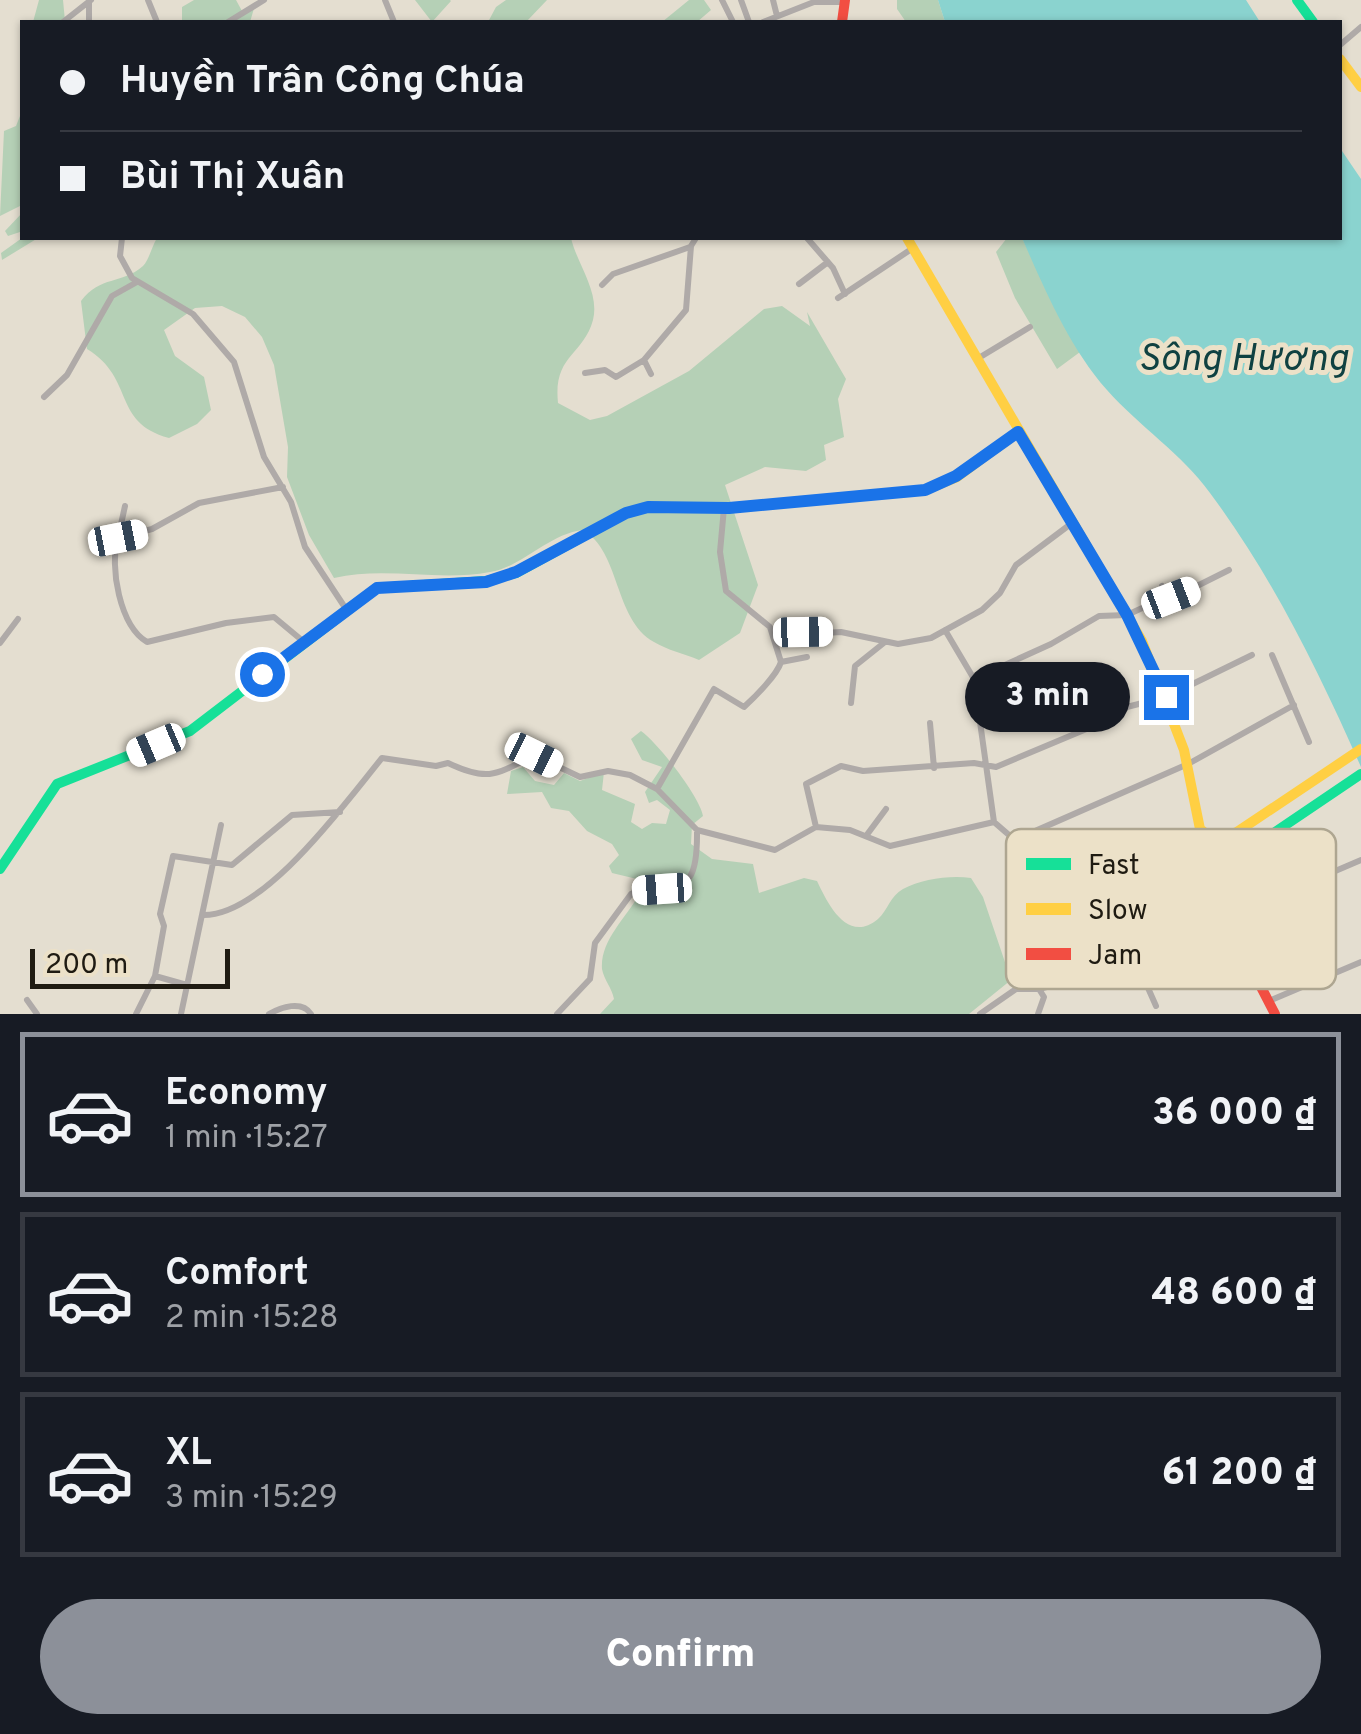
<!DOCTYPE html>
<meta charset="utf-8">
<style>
:root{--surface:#171b24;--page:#242831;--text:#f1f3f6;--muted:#9ea1a6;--line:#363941;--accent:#8c9099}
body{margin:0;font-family:Overpass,sans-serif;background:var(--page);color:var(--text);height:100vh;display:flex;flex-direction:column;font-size:38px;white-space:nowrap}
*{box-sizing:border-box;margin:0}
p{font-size:32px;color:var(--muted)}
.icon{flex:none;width:55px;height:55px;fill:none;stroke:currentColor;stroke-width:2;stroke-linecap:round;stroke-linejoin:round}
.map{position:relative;height:1014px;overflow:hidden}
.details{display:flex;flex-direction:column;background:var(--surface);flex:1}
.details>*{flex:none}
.banner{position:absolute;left:20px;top:20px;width:1322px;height:220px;border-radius:0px;box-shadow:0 2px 8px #0004;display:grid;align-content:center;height:220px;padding:0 40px;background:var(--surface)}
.scale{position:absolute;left:30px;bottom:25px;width:200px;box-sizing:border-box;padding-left:10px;border:5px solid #1f1b12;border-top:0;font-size:28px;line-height:35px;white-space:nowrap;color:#1f1b12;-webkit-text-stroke:8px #ece1c8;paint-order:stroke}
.end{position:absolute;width:45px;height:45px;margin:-22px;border:12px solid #1a73e8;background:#fff;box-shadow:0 0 0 5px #fff}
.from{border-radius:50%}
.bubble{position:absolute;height:70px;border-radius:35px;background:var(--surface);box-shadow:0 2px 8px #0004;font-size:32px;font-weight:800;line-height:70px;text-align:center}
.car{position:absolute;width:30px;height:60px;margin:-30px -15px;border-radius:12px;box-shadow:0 0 8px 2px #0007;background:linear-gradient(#fff 24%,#345 0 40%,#fff 0 76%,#345 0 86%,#fff 0)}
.banner b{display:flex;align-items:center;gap:35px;height:95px;font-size:38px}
.banner b+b{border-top:2px solid var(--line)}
.banner i{width:25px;height:25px;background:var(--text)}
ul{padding:18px 0 0;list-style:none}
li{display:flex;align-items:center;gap:30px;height:165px;margin:0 20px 15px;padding:0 20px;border:5px solid var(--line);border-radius:0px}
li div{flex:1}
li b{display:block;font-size:38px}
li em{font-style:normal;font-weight:800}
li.active{border-color:var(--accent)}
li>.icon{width:90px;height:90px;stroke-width:1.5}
.action{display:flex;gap:20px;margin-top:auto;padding:20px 40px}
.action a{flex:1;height:115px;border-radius:60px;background:var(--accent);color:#fff;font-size:40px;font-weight:800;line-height:115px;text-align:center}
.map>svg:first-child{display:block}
</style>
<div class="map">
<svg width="1361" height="1014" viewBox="0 0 1361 1014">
<rect width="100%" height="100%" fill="#e4ded0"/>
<path fill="#b5d0b6" d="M39,0h24l2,21 -32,1z
M194,0h42l6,11 13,-6 -5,17h-68v-15z
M415,0h35l1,1 -19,21z
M506,0h41l-20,21 -39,1 8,-15z
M689,0h15l7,10 -14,12h-35z
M897,0h41l7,22h-39l-9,-13z
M22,111v94l-22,11 4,-85 12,-5z
M22,213v25h16l-36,22 -1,-7 21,-15 -2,-6 -12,4 -3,-5z
M157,238h414c6,26 29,54 22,82 -10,36 -40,35 -35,83l32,17 17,-4 82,-45 75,-62 18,-3 28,20 -3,-14 39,67 -8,20 6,38 -20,8 2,15 -20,11 -41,-4 -40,18 33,100 -18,48 -41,27c-14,-6 -32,-10 -45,-18 -41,-23 -33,-92 -72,-112 -35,5 -58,36 -92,42 -52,10 -104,-6 -156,6l-25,-43 -22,-58 1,-30 -14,-82 -12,-28 -17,-20 -23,-11 -27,2 -31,22 11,26 29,21 7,33 -14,14 -28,14c-58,-16 -33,-59 -82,-89l-6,-48c20,-26 40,-16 62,-35 6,-6 9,-20 14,-28z
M1007,238h15l58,114 -23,17 -42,-71 -19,-46z
M641,731c17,12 59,66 62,85l-11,9 -1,19 21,15 41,5 6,29 45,-15 13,3c10,21 30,64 61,38 10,-9 12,-23 25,-30 19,-10 47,-14 68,-11l12,19 28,83 -42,34h-369l14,-15c-2,-11 -10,-19 -12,-30 -2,-28 23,-50 37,-74l23,-2v-8l-50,-12 -3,-7 10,-11 -7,-11 -25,-13 -18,-20 -18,-3 -9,-16 -35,2 4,-23 12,-4 12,14 19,4 10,-12 16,8 24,-9 -2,18 33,14 -4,18 11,7 10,-6 14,1 4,-14 -13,-10 -8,3 -4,-11 17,-25 -20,-7 -11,-21z"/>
<path fill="#8ad3cf" d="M938,0h308l14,22h-315z
M1340,148l21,31v588c-42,-95 -89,-191 -151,-274 -28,-39 -71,-67 -103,-103 -38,-43 -62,-100 -85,-152h318z"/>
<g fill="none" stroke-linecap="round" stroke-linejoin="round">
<path stroke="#afaaa8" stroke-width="6" d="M148,0l9,22
M385,0l9,22
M722,0l11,22
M741,0l8,22
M773,0l4,16
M89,2v20
M63,22l28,-22
M228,22l36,-22
M763,22l51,-20h31
M1340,45l21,-18
M122,238l-2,18 12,22 61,36 41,48 30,95 27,45 14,45 41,62
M807,238l26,30 12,26
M799,284l29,-22
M602,285l11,-11 77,-27
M838,298l75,-50
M977,359l53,-32
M585,373l20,-3 11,7 28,-17
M651,374l-7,-14 42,-50 5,-64 5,-8
M44,397l23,-22 45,-79 25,-14
M283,487l-84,16 -47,26 -34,9c-9,29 2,88 29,104l79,-19 48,-6 30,25
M118,538l7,-32
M1162,586l9,13 58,-29
M945,630l29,49 20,143 15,13 8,55 25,49 8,44
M776,636l65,-4 57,12 33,-6 51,-28 18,-17 16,-28 56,-42
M0,643l18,-24
M1272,655l37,87
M781,662l26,-5
M974,679l77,-35 48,-28 28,-1 39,-18
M851,703l4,-37 30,-24
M930,723l4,45
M657,789l57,-100 30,18c11,-10 33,-32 37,-45l-11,-35 -44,-36 -6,-39 4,-44
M816,827l-10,-43 35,-18 22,5 111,-8 22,4 100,-42 23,-16 47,-12 86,-42
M866,836l20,-27
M1010,842l178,-78 106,-59
M1101,863l28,46
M203,915c61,1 142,-112 179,-157l54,8 12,-3c40,19 48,12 86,-8l46,22 28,-6 22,4 27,14 40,41 78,20 41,-23 34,3 40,16 104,-24
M1137,963l19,43
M155,976l32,9
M27,1000l10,14
M1269,1001l92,-39
M136,1014l19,-38 9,-50 -4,-12 13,-58 59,9 60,-50 48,-3
M181,1014l40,-189
M269,1014c12,-7 33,-14 42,0
M557,1014l33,-35 5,-36 36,-49c43,-21 67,14 66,-64
M980,1014l36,-25h23l98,-26 91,-46 133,-57
M1038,1014l6,-17 -5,-8"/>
<path stroke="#16e098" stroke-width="10" d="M1297,0l16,22
M1182 866a25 25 0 1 1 50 0a25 25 0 1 1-50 0Z
M0,869l57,-85 133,-53 187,-143 109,-7 30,-8 110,-60 23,-6h35
M1232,869l15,-18 114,-77"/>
<path stroke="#ffcf43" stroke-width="10" d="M1340,59l21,28
M907,238l235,403 42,109 16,79 15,12 22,-9 124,-83
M684,507l45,1 196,-18 32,-13 61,-45"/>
<path stroke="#f24e42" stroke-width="10" d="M842,22l3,-22
M1182,858l-26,29 11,19 33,-16 15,8 60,116"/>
</g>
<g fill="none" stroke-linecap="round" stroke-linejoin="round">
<path stroke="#1a73e8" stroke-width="12" d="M262,674l115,-86 109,-6 30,-10 110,-59 22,-6 81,1 196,-18 31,-14 62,-44 109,183 39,82"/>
</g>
<g text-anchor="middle" stroke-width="10" stroke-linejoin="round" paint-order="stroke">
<g font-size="38" font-style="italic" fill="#0f4141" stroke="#ece1c8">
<text x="1243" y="370">Sông Hương</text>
</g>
</g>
<rect x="1006" y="829" width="330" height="160" rx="15" fill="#ece1c8" stroke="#aea691" stroke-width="2.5"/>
<rect x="1026" y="858" width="45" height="12" fill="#16e098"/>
<rect x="1026" y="903" width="45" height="12" fill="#ffcf43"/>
<rect x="1026" y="948" width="45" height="12" fill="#f24e42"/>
<g font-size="28" fill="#1f1b12">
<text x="1088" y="874">Fast</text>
<text x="1088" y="919">Slow</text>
<text x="1088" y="964">Jam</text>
</g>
</svg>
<div class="scale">200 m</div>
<i class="end from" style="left:262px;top:674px"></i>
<i class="end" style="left:1166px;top:697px"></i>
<div class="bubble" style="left:965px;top:662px;width:165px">3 min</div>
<i class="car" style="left:118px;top:538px;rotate:79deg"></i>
<i class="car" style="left:1171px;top:598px;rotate:69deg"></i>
<i class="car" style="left:803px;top:632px;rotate:89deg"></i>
<i class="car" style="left:156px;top:745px;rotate:247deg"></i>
<i class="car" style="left:534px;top:755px;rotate:116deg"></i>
<i class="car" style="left:662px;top:889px;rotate:266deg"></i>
<div class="banner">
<b><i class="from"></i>Huyền Trân Công Chúa</b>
<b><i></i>Bùi Thị Xuân</b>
</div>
</div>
<section class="details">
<ul>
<li class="active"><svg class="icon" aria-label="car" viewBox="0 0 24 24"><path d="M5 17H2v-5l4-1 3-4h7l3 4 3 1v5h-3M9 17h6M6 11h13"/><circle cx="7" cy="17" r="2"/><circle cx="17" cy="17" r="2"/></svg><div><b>Economy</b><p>1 min · 15:27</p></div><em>36 000 ₫</em></li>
<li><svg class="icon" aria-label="car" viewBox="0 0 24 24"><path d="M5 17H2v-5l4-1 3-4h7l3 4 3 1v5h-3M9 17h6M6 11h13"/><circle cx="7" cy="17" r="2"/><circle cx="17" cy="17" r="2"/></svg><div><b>Comfort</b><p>2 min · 15:28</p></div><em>48 600 ₫</em></li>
<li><svg class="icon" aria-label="car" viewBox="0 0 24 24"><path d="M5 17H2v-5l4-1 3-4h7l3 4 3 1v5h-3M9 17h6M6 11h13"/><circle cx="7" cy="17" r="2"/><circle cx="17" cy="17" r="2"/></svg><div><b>XL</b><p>3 min · 15:29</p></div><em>61 200 ₫</em></li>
</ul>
<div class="action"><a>Confirm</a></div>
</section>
